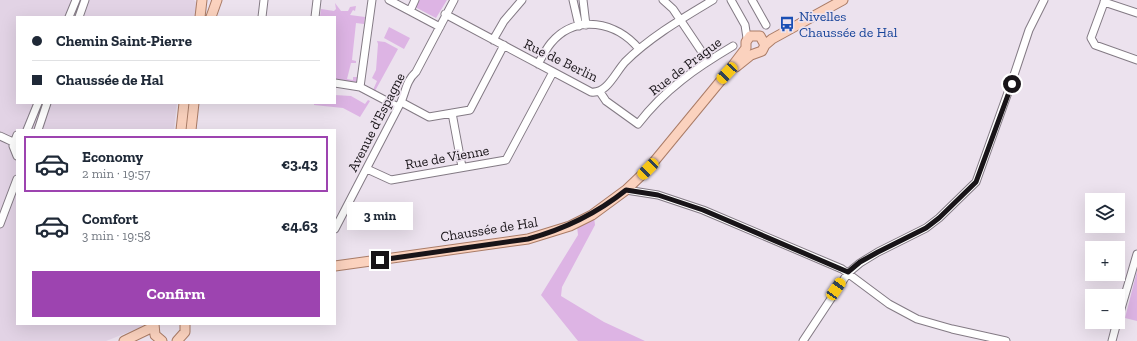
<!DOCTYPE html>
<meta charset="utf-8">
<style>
:root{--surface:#fff;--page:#f2f2f3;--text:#1f2937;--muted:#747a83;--line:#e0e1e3;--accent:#9d44b0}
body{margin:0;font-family:"Zilla Slab",serif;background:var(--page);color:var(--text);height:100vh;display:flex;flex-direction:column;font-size:15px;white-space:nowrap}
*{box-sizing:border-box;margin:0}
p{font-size:13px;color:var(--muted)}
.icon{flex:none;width:22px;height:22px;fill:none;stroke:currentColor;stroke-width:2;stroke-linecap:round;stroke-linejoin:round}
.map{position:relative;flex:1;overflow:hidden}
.details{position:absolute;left:16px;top:129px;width:320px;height:196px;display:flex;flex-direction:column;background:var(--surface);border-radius:0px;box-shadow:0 4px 16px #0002}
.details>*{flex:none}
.guide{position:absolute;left:16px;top:16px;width:320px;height:88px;border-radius:0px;box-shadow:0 4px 16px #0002;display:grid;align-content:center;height:88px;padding:0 16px;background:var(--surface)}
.fabs{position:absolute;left:1085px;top:193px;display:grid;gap:8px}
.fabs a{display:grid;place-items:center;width:40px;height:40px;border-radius:0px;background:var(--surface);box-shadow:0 4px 16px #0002;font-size:20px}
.end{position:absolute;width:18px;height:18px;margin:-9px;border:5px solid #181418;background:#fff;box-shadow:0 0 0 2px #fff}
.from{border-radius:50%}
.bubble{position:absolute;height:28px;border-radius:0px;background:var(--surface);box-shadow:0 4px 16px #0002;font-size:13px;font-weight:800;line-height:28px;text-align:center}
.car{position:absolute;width:12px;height:24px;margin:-12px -6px;border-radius:5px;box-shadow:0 0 3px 1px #0007;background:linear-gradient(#f5c518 24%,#345 0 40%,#f5c518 0 76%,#345 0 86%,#f5c518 0)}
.guide b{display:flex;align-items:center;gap:14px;height:38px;font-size:15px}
.guide b+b{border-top:1px solid var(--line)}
.guide i{width:10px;height:10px;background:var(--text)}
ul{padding:7px 0 0;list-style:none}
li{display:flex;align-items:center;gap:12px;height:56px;margin:0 8px 6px;padding:0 8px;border:2px solid transparent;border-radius:0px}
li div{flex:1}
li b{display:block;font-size:15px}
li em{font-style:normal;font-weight:800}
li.current{border-color:var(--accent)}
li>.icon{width:36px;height:36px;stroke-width:1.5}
.action{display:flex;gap:8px;margin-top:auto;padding:8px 16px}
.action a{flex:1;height:46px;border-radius:0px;background:var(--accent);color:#fff;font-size:16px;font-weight:800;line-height:46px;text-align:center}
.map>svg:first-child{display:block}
</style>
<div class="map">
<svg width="1137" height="341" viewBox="0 0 1137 341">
<rect width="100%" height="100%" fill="#ece2ee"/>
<path fill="#e2d3e5" d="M0,0h194l2,2 1,6 -2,9h-178v86h160l-3,27h-157v194h127l-3,3 -35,14h-106z"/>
<path fill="#ddb4e4" d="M418,0h29l-11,18 -21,-11z
M335,3l6,8h7l2,-4 6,-1 -1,5 -2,-1 -3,5 15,2 -1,7 -8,-1 -4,37 4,1v2h-5l-4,16 6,1v-3h5l-1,5 -22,-2v-63l-15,-1 1,-7 13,2 2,-2z
M389,27l21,11 -6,11 -20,-11z
M377,41l8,1 13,7 -23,42 -2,-1 4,-9 -5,-3 4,-8 2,-26z
M335,95l16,1 14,8 3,-4 2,1 -10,16 -17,-9 -29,-3v-2h21z
M594,217l1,8 -33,62 -1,9 43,26 41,19h-67l-37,-46 37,-60 -1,-9z
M1137,271v50l-12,-3z"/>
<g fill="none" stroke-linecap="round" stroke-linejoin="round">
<g stroke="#837a84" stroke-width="9">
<path id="minor" d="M389,0l51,27
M573,0l6,26
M583,0l3,25
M663,0l10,9 35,52
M731,0l14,25 2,13
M752,0l14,25
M1105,0l-14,38 4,7 42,15
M1104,2l33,11
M410,11l5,-11
M445,14l146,78c16,2 24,-19 34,-30 25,-25 58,-44 88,-62
M69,17l7,-17
M79,17l6,-17
M262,17l2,-17
M315,17l2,-17
M493,40l11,-19 18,-21
M538,64c4,-7 8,-15 13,-21 25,-30 66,-21 88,6
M335,83l25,4 38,20
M360,87l12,-87
M600,92l6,9 32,23c27,-35 58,-56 95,-78
M401,102l28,15 41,-7 34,-65
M452,113l10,54
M27,130l11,-27
M38,130l9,-27
M17,135l-4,11 4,10
M0,136l13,6
M367,169l24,11 115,-20 47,-88
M626,190l32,5 45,15 139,59 47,35 28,15 35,10 54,12
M0,224l17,-45
M335,229l66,-127c5,-11 5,-21 15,-30l38,-72
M1118,319l19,-65
M803,341l45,-68 12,-10 18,-11 48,-24 13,-10 37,-36 35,-98 18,-54 15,-30
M1112,341l5,-19"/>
</g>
<g stroke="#aa7c67" stroke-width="11">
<path id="major" d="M200,17l2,-17
M211,17l6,-17
M736,67l15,-12 11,-4 3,-6 7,-6 71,-39
M181,130l3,-27
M191,130l3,-27
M335,266l193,-27 42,-13 22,-11 34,-25 22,-21 79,-96 19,-25v-6l4,-6h10l5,9
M154,324l1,11 7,6
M124,341l29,-14
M177,341l8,-9v-8"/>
</g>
<use href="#minor" stroke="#fff" stroke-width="7"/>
<use href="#major" stroke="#fbd2be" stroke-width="9"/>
</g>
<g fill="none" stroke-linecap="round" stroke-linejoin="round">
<path stroke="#181418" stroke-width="5" d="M380,260l148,-21c37,-10 68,-25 98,-49l32,5 45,15 145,62 12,-10 18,-10 48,-24 13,-10 37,-36 36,-98"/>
</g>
<defs>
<g id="bus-bare" transform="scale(1.2)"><path d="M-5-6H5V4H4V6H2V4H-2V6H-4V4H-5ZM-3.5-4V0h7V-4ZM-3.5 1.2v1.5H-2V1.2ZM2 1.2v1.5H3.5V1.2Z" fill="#1a4fb4" stroke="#ece2ee" stroke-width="2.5" paint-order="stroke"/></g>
</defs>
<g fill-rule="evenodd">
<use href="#bus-bare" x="787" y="24"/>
</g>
<g text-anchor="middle" stroke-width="3.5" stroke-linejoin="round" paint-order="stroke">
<g font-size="14" fill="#164399" stroke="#ece2ee" text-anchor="start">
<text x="799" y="21">Nivelles<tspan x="799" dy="16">Chaussée de Hal</tspan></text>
</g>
<g font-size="14" fill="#181418" stroke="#ece2ee">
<text transform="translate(561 60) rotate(26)" y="5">Rue de Berlin</text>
<text transform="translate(685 66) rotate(-37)" y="5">Rue de Prague</text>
<text transform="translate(376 122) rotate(-63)" y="5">Avenue d'Espagne</text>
<text transform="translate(447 157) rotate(-10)" y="5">Rue de Vienne</text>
<text transform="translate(489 229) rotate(-9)" y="5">Chaussée de Hal</text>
</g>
</g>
</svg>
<div class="fabs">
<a><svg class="icon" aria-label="layers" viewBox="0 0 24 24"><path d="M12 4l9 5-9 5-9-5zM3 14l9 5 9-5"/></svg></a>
<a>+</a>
<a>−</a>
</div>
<i class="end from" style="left:1012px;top:84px"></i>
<i class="end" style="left:380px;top:260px"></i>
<div class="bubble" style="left:347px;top:202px;width:66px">3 min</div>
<i class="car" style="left:727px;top:73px;rotate:223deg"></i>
<i class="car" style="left:648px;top:169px;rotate:225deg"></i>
<i class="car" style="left:836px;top:289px;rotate:34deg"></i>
<div class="guide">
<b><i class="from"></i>Chemin Saint-Pierre</b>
<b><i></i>Chaussée de Hal</b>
</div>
<section class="details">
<ul>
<li class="current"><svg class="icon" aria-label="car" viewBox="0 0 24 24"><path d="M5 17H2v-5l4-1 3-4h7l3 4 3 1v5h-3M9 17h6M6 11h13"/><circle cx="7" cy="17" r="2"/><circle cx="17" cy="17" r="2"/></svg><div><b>Economy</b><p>2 min · 19:57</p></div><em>€3.43</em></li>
<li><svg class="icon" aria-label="car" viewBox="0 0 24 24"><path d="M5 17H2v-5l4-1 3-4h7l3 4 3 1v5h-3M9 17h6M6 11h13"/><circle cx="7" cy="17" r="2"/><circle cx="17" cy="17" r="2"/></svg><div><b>Comfort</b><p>3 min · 19:58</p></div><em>€4.63</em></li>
</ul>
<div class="action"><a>Confirm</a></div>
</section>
</div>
